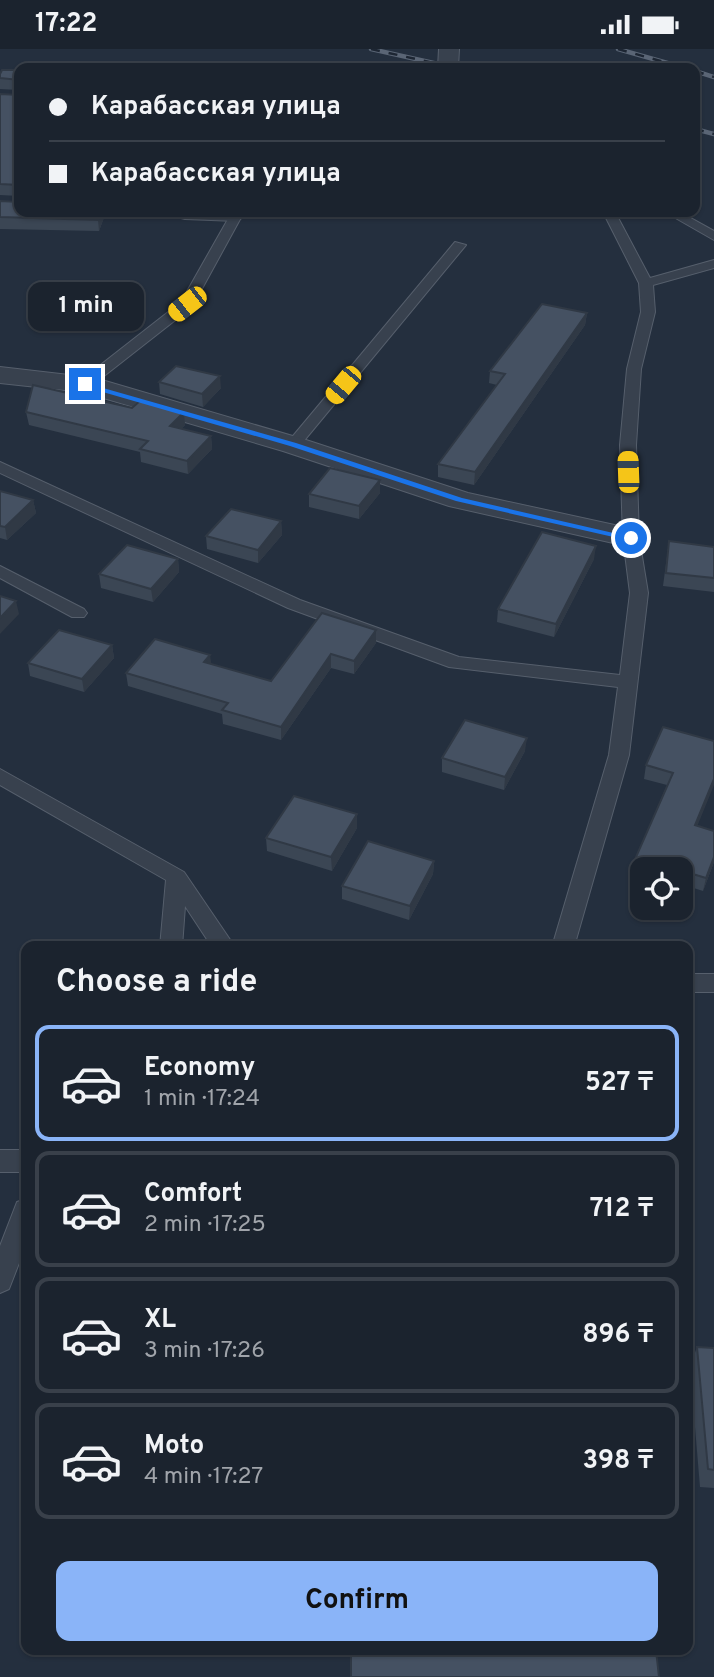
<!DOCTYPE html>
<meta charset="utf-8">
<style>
:root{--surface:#1b232e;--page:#242b36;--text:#f1f3f6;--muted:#a0a4aa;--line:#39404a;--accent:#8ab4f8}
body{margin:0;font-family:Overpass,sans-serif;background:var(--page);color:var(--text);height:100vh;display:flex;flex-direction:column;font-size:26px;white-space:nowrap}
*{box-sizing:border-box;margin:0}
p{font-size:23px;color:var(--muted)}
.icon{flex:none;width:38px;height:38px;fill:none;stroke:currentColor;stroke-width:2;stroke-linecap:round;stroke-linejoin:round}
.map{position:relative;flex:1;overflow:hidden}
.details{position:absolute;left:21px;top:892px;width:672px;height:714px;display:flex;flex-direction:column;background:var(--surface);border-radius:14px;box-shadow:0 2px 5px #0004,0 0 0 2px var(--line)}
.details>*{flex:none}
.banner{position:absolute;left:14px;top:14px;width:686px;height:154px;border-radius:14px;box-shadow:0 2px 5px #0004,0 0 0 2px var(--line);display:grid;align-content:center;height:154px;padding:0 35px;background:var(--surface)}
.buttons{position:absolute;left:630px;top:808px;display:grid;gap:14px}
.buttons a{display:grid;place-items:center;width:63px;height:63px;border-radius:14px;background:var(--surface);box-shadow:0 2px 5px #0004,0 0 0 2px var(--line);font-size:35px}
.end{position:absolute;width:32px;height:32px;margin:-16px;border:9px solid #1a73e8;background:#fff;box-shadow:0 0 0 4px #fff}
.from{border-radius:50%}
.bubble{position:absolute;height:49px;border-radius:14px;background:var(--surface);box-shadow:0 2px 5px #0004,0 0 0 2px var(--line);font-size:23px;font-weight:700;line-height:49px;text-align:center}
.car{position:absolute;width:21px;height:42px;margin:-21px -10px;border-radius:9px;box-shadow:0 0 5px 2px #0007;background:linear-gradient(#f5c518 24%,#345 0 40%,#f5c518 0 76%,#345 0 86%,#f5c518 0)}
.banner b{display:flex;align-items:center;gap:24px;height:66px;font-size:26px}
.banner b+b{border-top:2px solid var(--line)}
.banner i{width:18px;height:18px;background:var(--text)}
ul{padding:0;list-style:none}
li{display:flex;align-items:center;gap:21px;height:116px;margin:0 14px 10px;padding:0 21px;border:4px solid var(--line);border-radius:14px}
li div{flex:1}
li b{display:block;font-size:26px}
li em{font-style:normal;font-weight:700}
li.current{border-color:var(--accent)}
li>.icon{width:63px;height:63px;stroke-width:1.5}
h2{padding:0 35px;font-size:32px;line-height:84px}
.action{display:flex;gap:14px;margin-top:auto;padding:14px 35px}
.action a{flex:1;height:80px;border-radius:14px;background:var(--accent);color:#111;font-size:28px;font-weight:700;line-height:80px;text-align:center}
.status{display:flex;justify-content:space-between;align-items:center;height:49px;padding:0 35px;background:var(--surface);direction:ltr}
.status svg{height:19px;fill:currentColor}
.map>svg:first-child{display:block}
</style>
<div class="status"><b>17:22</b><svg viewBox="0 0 49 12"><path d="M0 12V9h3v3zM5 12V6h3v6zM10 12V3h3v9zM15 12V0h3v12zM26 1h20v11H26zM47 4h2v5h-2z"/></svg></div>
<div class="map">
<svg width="714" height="1628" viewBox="0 0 714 1628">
<rect width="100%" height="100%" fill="#242f3e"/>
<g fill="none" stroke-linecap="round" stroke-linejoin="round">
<g stroke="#565f6c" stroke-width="2">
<path id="lane" d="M232,163h12l-52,95 -102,80h-10v-6l101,-79z
M603,163h12l35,66 64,-18v8l-61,17 2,27 -14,57 -5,76 3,93 9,55 -19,162 -55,192h-22l57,-192 9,-68 -169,-20 -161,-59 -288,-135v-11l300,138 159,57 161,18 10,-82 -7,-55 -3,-93 7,-76 14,-57 -2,-29z
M665,163h15l34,19v9z
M455,193l11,3 -168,203h-10v-6z
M0,517l84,43 3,4 -3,4h-12l-72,-39z
M0,720l184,103 51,75h-23l-27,-41 -3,41h-22l6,-67 -166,-95z
M688,925h26v18h-26z
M0,1101h26v22h-26z
M26,1150v46l-17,44 -9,4v-47l17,-44z"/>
</g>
<g stroke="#565f6c" stroke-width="2">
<path id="street" d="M439,0h20l-1,19h-20z
M174,163h73l1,2 -11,7 -52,-2 -8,-2z
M0,318l95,11 208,61 165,54 174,38 4,7 -4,7 -11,2 -182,-41 -166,-55 -200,-59 -83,-9z"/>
</g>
<use href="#lane" fill="#38414e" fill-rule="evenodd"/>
<use href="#street" fill="#38414e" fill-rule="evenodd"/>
<g stroke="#5a6575" stroke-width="4.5">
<path id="rail" d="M371,0l85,19
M618,0l67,19
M695,22l19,6
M695,80l19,5"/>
</g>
<use href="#rail" stroke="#1d2633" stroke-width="2.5" stroke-dasharray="9" stroke-linecap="butt"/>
</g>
<path fill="#3b4654" d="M19,21v20l-19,-1v-15z
M0,45l19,1v117h87l-7,19 -99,-2v-28l19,1v-6l-19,-1z
M587,264l-2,12 -111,160 -36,-8v-13l59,-79 -8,-2 1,-12z
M159,333l62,6 -18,19 -43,-13z
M26,363h158l1,13 -4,4 30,7 1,13 -24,25 -47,-12 -1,-10 -111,-27z
M0,442l33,9 3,13 -29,27 -7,-2z
M380,444l-21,26 -50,-12v-13z
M281,472l1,14 -24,28 -51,-14 -1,-13z
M669,492l45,6v45l-51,-6z
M178,510l1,13 -26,30 -52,-14 -2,-14z
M594,510l-40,78 -57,-15 1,-13z
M376,581v13l-22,31 -23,-6 -50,72 -58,-16 -1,-10 -94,-28 -2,-13 85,-9 60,17z
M112,596l2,13 -30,34 -54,-16 -2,-13z
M663,678l34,99 17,5v31l-11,29 -22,-7v-14h-39v3l-9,-3 3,-13 31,-72 -23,-6 2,-14z
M525,702l-21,39 -62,-18v-14z
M357,779l-25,43 -65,-20 -1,-13z
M434,812l-1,13 -24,46 -67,-21v-13z
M697,1298l17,1v140l-14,-1 -10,-120z
M544,1601h112l3,27 -203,-23 88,2z"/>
<path fill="#303945" d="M19,55v14l-5,-4z
M100,163h6l-7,19 -1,-11z
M587,264l-2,12 -111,160 1,-13z
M220,327l1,12 -18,19 -1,-13z
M184,363l1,13 -14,14 -1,-13z
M211,387l1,13 -24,25 -1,-13z
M380,431v13l-21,26v-13z
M33,451l3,13 -29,27 -2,-13z
M281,472l1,14 -24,28v-13z
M596,497l-2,13 -40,78 2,-13z
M178,510l1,13 -26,30 -2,-13z
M16,552l3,13 -19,20v-16z
M376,581v13l-22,31v-13z
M112,596l2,13 -30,34 -2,-13z
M331,605v14l-50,72v-13z
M210,606l2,13 -8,-6z
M527,689l-2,13 -21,39 1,-13z
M714,730v6l-22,54 3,-14z
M357,765v14l-25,43 -1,-14z
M714,808v5l-11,29 3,-13z
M434,812l-1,13 -24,46 1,-14z"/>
<path fill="#455162" stroke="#303945" stroke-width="2" d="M2,21h17v10l-19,-2v-4z
M19,42v13l-5,10h5v98h81l-2,8 -98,-3v-16l19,1v-17l-19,-1v-90l19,1z
M542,255l45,9 -112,159 -37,-8 67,-90 -15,-3z
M176,317l44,10 -18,18 -43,-12z
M33,336l99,23 9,-8 43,12 -14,14 41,10 -24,25 -47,-12 8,-8 -122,-29z
M330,419l50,12 -21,26 -50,-12z
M0,442l33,9 -28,27 -5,-1z
M231,460l50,12 -23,29 -52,-14z
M542,483l54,14 -40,78 -58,-15z
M669,492l45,6v31l-48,-5z
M127,496l51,14 -27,30 -52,-15z
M0,547l16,5 -16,17z
M322,564l54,17 -22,31 -23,-7 -50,73 -59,-17 6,-7 -102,-30 29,-34 55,16 -6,7 67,19z
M59,581l53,15 -30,34 -54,-16z
M465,671l62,18 -22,39 -63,-19z
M663,678l51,14v38l-19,46 19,6v26l-8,21 -70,-21 37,-84 -27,-8z
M294,747l63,18 -26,43 -65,-19z
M368,792l66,20 -24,45 -68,-20z
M697,1298l17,1v122l-6,-1z
M351,1601h105v4l93,2v-6h107l3,27h-308z"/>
<path fill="#1a73e8" d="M82,333l214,61 166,55 173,40 -4,3 -175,-40 -166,-55 -208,-60z"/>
</svg>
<div class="buttons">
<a><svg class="icon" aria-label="locate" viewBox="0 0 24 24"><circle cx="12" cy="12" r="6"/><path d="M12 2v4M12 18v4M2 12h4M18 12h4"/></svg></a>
</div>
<i class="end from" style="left:631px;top:489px"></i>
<i class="end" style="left:85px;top:335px"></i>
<div class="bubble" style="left:28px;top:233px;width:116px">1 min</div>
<i class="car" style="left:187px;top:255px;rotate:232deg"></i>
<i class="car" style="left:343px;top:336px;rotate:220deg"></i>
<i class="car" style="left:628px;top:423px;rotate:358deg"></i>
<div class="banner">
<b><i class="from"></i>Карабасская улица</b>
<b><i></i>Карабасская улица</b>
</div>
<section class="details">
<h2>Choose a ride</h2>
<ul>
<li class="current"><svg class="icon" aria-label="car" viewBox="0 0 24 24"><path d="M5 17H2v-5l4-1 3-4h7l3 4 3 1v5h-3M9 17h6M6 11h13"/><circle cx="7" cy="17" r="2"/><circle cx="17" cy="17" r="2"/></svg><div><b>Economy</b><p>1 min · 17:24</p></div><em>527 ₸</em></li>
<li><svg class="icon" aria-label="car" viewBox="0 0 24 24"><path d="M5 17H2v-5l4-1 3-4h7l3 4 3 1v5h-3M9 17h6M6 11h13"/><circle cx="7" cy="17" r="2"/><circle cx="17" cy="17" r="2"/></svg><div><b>Comfort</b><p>2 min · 17:25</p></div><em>712 ₸</em></li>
<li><svg class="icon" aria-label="car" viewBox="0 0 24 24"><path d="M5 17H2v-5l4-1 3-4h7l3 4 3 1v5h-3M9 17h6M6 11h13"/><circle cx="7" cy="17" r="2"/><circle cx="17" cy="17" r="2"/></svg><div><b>XL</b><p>3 min · 17:26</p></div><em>896 ₸</em></li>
<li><svg class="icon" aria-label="car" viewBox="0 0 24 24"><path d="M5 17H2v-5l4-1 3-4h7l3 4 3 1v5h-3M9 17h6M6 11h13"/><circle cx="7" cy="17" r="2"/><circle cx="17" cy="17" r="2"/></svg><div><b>Moto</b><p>4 min · 17:27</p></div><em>398 ₸</em></li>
</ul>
<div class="action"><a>Confirm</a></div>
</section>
</div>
